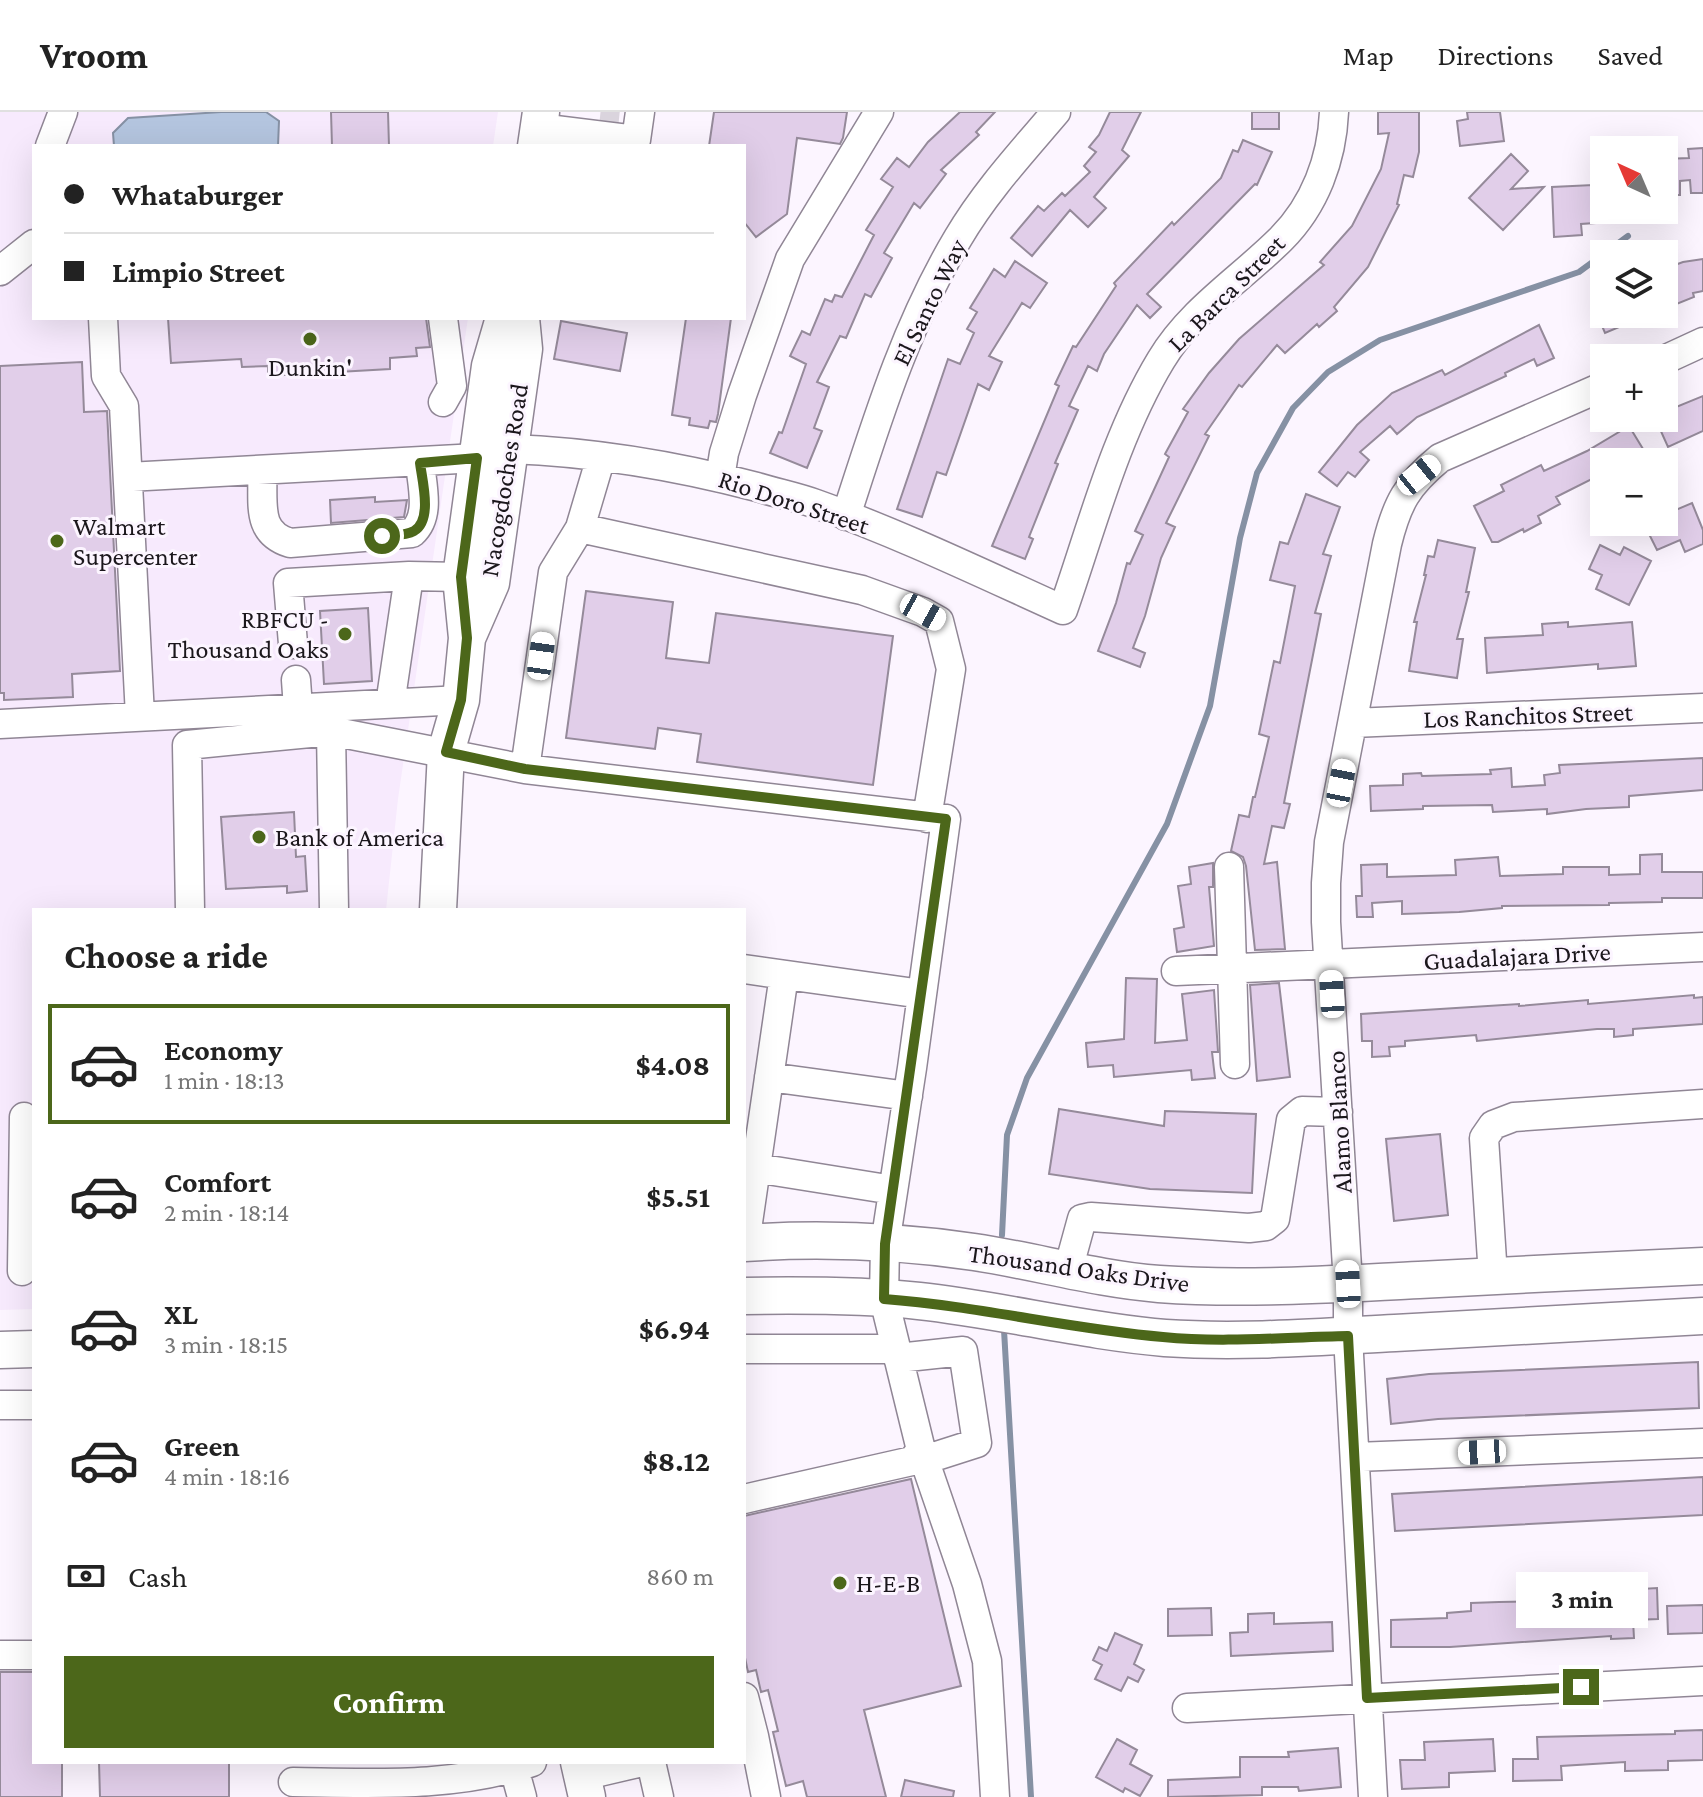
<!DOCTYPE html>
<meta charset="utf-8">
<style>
:root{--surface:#fff;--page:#f6f6f6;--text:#222;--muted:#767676;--line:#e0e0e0;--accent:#4c671a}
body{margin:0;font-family:"Crimson Pro",serif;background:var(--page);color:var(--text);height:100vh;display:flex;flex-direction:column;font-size:30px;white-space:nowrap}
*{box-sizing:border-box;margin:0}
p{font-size:26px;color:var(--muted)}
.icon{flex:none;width:44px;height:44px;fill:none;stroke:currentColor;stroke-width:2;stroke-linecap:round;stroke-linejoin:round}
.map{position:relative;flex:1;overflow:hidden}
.details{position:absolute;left:32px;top:796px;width:714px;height:856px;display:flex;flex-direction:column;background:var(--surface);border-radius:0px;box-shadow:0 8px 32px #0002}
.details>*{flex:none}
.top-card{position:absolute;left:32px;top:32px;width:714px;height:176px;border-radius:0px;box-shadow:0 8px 32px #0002;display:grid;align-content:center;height:176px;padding:0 32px;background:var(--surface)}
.needle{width:52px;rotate:316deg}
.fabs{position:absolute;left:1590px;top:24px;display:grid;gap:16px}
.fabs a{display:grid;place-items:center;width:88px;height:88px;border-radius:0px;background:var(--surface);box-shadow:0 8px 32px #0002;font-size:40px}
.end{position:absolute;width:36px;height:36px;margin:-18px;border:10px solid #4c671a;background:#fff;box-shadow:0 0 0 4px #fff}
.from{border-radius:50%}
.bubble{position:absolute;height:56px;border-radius:0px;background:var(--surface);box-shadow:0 8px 32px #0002;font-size:26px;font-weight:700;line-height:56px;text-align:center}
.car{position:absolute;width:24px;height:48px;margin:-24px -12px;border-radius:10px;box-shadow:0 0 6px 2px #0007;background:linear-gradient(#fff 24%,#345 0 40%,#fff 0 76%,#345 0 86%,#fff 0)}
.top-card b{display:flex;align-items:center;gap:28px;height:76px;font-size:30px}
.top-card b+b{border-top:2px solid var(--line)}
.top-card i{width:20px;height:20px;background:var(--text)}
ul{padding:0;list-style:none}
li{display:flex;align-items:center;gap:24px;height:120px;margin:0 16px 12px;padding:0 16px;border:4px solid transparent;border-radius:0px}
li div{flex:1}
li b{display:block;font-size:30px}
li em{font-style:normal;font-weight:700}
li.active{border-color:var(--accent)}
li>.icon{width:72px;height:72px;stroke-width:1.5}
h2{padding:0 32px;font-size:36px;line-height:96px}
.pay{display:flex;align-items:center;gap:20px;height:88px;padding:0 32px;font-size:30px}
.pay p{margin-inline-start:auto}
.action{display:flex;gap:16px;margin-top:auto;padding:16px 32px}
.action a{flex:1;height:92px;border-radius:0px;background:var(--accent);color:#fff;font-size:32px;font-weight:700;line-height:92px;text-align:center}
header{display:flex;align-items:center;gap:48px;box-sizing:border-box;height:112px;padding:0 40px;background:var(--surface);border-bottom:2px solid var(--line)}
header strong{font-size:38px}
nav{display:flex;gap:44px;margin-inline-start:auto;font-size:28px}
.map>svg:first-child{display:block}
</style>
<header>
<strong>Vroom</strong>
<nav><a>Map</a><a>Directions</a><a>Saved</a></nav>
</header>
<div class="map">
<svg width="1703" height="1685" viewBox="0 0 1703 1685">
<rect width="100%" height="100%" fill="#fcf5ff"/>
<path fill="#f7eafd" d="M0,0h498l-5,34h-459v172h434l-70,481 -12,111h-352v399l-34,1z"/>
<path fill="#b4c5df" stroke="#8691a4" stroke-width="2" d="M221,0h45l13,9 -1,25h-164l-1,-13 15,-15z"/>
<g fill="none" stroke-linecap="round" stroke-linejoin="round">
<path stroke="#8691a4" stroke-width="6" d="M1002,1123l5,-100 20,-57 140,-254 43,-118 30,-168 17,-65 36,-65 35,-36 52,-32 199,-68 49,-36
M1004,1218l27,467"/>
</g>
<path fill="#e1cee9" stroke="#958a9a" stroke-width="2" d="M331,0h57l1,34h-57z
M714,0h133l-4,26 -3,6 -43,-6 -10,76 -31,23 -12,-15v-76h-35z
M960,0h35l-19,20 3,3 -38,35 5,4 -26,34 -6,-5 -30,50 8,5 -21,39 -6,-3 -19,44 -6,-2 -23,46 12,5 -15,41 8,3 -15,37 -37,-15 9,-21 3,1 24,-69 -16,-8 12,-25 8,4 15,-36 7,3 3,-7 7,2 32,-62 -8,-5 27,-43 -12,-8 16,-21 12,9 19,-25z
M1110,0h31l-19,38 7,6 -35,41 12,11 -18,19 -18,-17 -38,46 -21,-18 27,-32 6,5 18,-18 3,3 25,-24 -6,-6 12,-14 -7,-5 10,-12z
M1252,0h27v17h-27z
M1378,0h41v40l-6,25 -9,-2 -7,29 2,1 -31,62 -34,40 3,4 -18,16 -2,-3 -32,29 -8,-8 -35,42 -3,-2 -34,49 4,2 -43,87 9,4 -14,31 -16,58 -12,32 12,5 -5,14 -42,-16 18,-48 11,-40 3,1 13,-29 -8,-4 34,-74 -4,-3 23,-42 -5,-3 26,-36 30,-34 85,-74 -4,-3 32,-36 29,-57 8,-36 -11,1z
M1467,0h33l4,29 -44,5 -3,-25 11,-2z
M1243,28l29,12 -15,33 -2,-1 -108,110 14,13 -11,11 -13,-13 -33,49 -7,17 -9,-5 -19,40 9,4 -23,53 3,1 -29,73 4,2 -8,20 -33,-13 67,-160 -4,-2 18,-38 3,1 40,-61 -2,-3 58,-61 2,3 47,-47 12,-28 5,2z
M1703,36v45h-12l-1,-13 -10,1v14h-16v-36l25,-1 -1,-9z
M1511,42l17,17 -17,18 33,-2 -41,43 -34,-32z
M1593,73l2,38 -14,1 1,11 -28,2 -2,-50z
M1703,147v32l-10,2 1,4 -30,12v-40l19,-7z
M1015,149l32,22 -17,25 -8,-5 -33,53 13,6 -13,28 -11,-6 -32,91 -9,-3 -15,45 -25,-8 51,-150 12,5 14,-31 -7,-4 10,-17 -7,-4 24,-39 11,8z
M1597,202h53l-45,19z
M168,206h258l4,29 -14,1 1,8 -27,2v11l-122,7v-10l-26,1 -1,-8 -70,4z
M686,206h45l-13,96 -2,8 -6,-1 -2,7 -19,-3 1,-7 -18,-3z
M561,209l66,12 -7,38 -66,-12z
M1539,213l15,33 -17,8 -3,-7 -29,14 1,3 -89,41 -20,17 -7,-8 -30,26 9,8 -14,17 -7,-5 -11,14 -18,-14 38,-47 35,-32 50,-23 3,5z
M82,250l2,50 23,-1 13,260 -48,3 1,23 -69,3v-7h-4v-327z
M1703,284v35l-35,16 -13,-29h9v-6z
M1629,314l14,23 -22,13h-17v11l-48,24 4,7 -22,12 3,7 -17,9 -1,-3 -25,13h-6l-18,-36 30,-15 -3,-6 40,-20 3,6 43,-20z
M1306,382l34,13 -17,47 8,2 -16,57 6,1 -37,189 6,1 -6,24 -12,-2 -8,38 13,-2 8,87 -30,1 -9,-84 -3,-9 -12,-6 8,-36 10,2 4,-20h2l14,-60 -10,-3 15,-73 6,2 15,-77 -25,-6 10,-38 8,2z
M375,385v5l32,-2 -3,17 -73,6 -1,-23z
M1692,391l11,27v14l-18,8 -5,-12 -23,10 -9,-18 16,-7v-10z
M1438,428l37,8 -9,44h3l-12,47h6l-6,39 -48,-7 8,-49h-3l12,-47h-2l4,-19 6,1z
M1600,433l20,10 4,-8 27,14 -22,44 -33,-16 6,-14 -13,-6z
M586,479l87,11 -7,56 43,5 7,-50 177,23 -20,149 -176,-23 4,-28 -43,-6 -3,21 -89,-11z
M368,496l4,73 -48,3 -4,-73z
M1568,510v5l64,-5 4,44 -38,3v-5l-111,9 -2,-35 58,-3 -1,-11z
M1703,646v32l-74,6v11l-43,2 -39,5v-5l-54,3 -1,-7 -69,1v3l-52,2 -1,-25 33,-1v-11l18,-1 1,3 69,-2 -1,-4 21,-2 1,19 33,-2 -1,-10 16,-2 -1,-8z
M294,700l2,45 9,-1 2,35 -20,2v-7l-61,3 -5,-72z
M1662,742v18h41v26h-41v4l-53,1v2l-107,1v2l-43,4 -57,2v-13l-30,2 1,14h-16l-1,-21h6l-1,-31 26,-1v13l69,-2 -1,-15 43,-3 2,19 63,-2v-7h46v8l31,-1v-19z
M1213,751v24h-4l5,59 -37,6 -3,-23 10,-2 -6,-41 13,-2 -2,-17z
M1126,866l31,1 -2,64 32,-3 -5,-46 32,-4 4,62h-6l3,26 -23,2 -1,-10 -77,7 -1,-12 -25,2 -2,-24 38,-4z
M1279,871l11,94 -33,4 -7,-96z
M1694,883v3l9,-1v27l-70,5v6l-19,2v-8h-17l-120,12 -1,-6 -71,6v5l-16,1 1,9 -18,1v-16h-10l-1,-27 158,-10v2l69,-6v4z
M1059,997l105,17 1,-15 91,3 -4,79 -102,-4 -101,-15z
M1440,1022l8,81 -54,6 -8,-82z
M1698,1250l1,46 -261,11 -47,5 -4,-45 42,-5z
M1703,1365v38l-308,16 -3,-37z
M911,1367l50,207 -97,24 22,87h-79l-4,-16 -17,5 -13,-54 5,-1 -10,-41 -7,2 -5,-22 -8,2 -4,-19v-137z
M1657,1476l1,31 -25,1 1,18 -23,1v-3l-161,11h-59v-27l56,-2v-5l24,-2v-8l28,-1 49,-1v9l62,-3 -1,-16z
M1703,1493v28l-35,1 -1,-28z
M1211,1496l1,27 -44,1v-27z
M1274,1501v11l58,-2 1,29 -102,5 -1,-23 18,-1v-18z
M1115,1521l27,12 -8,19 10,6 -6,12 -10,-5 -7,14 -26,-12 7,-14 -9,-5 6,-13 8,4z
M0,1560h34v90h28v35h-62z
M1703,1618v30l-35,1v9l-43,1v-9l-64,4 1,14 -49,1v-22h25l-1,-22 138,-3v-3z
M1117,1627l20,11 -7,14 22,12 -12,20 -15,-8 -2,4 -27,-15z
M1493,1627l2,32 -46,2v14l-47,2 -2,-29h25l-1,-18z
M1338,1636l3,39 -42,4 -1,-4h-36v8l-94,2v-17l72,-3v-20h49l-1,-5z
M99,1650h130v35h-129z
M905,1668l49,11 -1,6h-52z"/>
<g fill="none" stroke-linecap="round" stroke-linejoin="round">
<path stroke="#dad4dd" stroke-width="28" stroke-dasharray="28 14" stroke-linecap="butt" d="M600,5l19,2"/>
<g stroke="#908695" stroke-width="31">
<path id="minor" d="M539,16l97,12 4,-28
M50,34l13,-34
M0,159l34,-27
M103,206l3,58 18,30 16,310
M443,206l9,68 -9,16
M1664,248l39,-18
M510,337c83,3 167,17 247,38 19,6 40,10 59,17 84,30 165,69 247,106 29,-83 52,-174 98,-250 30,-50 80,-81 120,-121 34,-34 51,-80 53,-127
M262,358c2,33 -7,62 28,73l122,-10c19,-17 10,-47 8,-70
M128,365l349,-19
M720,366l4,-25 18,-58 48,-136 89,-147
M846,404c31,-96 60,-191 112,-278 27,-46 64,-86 98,-126
M580,416l282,62 61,22 16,9 12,48 -24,149
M293,532l-5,-61 121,-7
M296,568l2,28
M392,591v-12l17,-115 52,1
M1353,611l350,-15
M0,612l461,-24
M331,619l194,38 421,50 -34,249 -27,176 -1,55 37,151 -9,11 -168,38
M525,657l28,-197 27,-44 21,-71
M1229,755l6,197
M190,798l-3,-165 144,-14 3,179
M744,857l178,25
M1176,859l527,-24
M769,965l139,19
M756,1056l137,22
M745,1131l39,-268
M1068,1158l14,-51 9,-2 158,11 17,-2 9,-7 16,-99 11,-9 36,1
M22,1159l2,-154
M1493,1164l-9,-138 9,-13 21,-8 189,-13
M744,1237h152
M898,1246l65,-7 14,92 -53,17
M0,1293h34
M921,1338l46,134 20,77 8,136
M1356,1345l347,-14
M0,1543h34
M744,1585l10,39 -10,3
M1187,1596l516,-27
M754,1624l12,61
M651,1650l8,35
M514,1656l8,29
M582,1664l60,-14
M293,1670c80,1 163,6 239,-20
M1373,1685l-25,-461v-52l-22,-362v-39l3,-41 58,-298c10,-41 20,-59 53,-86l164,-72"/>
</g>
<g stroke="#908695" stroke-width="39">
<path id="major" d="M536,34l5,-34
M504,206l-14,48 -29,211 6,61 24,-55 33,-234 -3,-31
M438,798l8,-158 15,-52 6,-62
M744,1131c76,-5 154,-2 230,9 61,9 122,27 185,32 85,6 174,0 260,-4 95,-5 189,-10 284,-14
M744,1184c59,-1 117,-1 175,5 83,9 163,30 246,37 75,5 154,-1 230,-5 102,-6 205,-11 308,-17
M0,1238l34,-1
M579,1650l8,35"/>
</g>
<use href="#minor" stroke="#fff" stroke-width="28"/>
<use href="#major" stroke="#fff" stroke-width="36"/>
</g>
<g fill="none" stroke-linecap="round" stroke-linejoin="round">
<path stroke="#4c671a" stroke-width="10" d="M382,424c9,-1 24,0 32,-5 19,-11 8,-51 6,-68l57,-5 -16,119 6,61 -6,62 -15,52 79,17 421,50 -61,425 -1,55c94,7 186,30 279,38 61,6 124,0 185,-1l19,362 214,-11"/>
</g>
<g fill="#4c671a" stroke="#fcf5ff" stroke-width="3">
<circle cx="310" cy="227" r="8"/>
<circle cx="57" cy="429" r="8"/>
<circle cx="345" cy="522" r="8"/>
<circle cx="259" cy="725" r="8"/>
<circle cx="840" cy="1471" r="8"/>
</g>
<g text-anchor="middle" stroke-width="6" stroke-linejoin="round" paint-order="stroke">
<g font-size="26" fill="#1b171c" stroke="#fcf5ff">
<text transform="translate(1226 181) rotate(-45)" y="9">La Barca Street</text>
<text transform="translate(929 190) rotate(-64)" y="9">El Santo Way</text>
<text transform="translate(504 368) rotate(-81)" y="9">Nacogdoches Road</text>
<text transform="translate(794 390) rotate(18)" y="9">Rio Doro Street</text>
<text transform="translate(1528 603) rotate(-2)" y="9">Los Ranchitos Street</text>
<text transform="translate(1517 844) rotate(-3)" y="9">Guadalajara Drive</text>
<text transform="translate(1339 1010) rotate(-93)" y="9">Alamo Blanco</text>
<text transform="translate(1079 1156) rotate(8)" y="9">Thousand Oaks Drive</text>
</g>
<g font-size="26" fill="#1b171c" stroke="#fcf5ff" text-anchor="start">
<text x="310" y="264" text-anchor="middle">Dunkin'</text>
<text x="73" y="423">Walmart<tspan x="73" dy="30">Supercenter</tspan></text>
<text x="329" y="516" text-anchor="end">RBFCU -<tspan x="329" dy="30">Thousand Oaks</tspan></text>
<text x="275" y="734">Bank of America</text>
<text x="856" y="1480">H-E-B</text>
</g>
</g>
</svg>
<div class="fabs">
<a><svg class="needle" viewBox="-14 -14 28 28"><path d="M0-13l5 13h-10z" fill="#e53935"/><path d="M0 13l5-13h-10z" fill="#767676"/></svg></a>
<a><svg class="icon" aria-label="layers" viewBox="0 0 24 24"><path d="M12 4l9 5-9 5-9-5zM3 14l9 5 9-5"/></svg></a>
<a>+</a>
<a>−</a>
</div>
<i class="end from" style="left:382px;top:424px"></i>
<i class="end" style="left:1581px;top:1575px"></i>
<div class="bubble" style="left:1516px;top:1460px;width:132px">3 min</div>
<i class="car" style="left:1419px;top:363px;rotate:51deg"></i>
<i class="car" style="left:923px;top:500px;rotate:119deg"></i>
<i class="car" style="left:541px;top:544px;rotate:8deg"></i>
<i class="car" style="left:1341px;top:671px;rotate:11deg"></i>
<i class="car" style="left:1332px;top:882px;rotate:357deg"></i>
<i class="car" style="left:1348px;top:1172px;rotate:357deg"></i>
<i class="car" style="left:1482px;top:1340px;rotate:267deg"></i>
<div class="top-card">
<b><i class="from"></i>Whataburger</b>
<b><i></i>Limpio Street</b>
</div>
<section class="details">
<h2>Choose a ride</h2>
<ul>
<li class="active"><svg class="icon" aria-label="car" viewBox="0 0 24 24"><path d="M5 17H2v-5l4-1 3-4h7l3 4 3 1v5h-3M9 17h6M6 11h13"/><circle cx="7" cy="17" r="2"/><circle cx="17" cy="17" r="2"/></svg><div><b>Economy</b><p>1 min · 18:13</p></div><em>$4.08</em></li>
<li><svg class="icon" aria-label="car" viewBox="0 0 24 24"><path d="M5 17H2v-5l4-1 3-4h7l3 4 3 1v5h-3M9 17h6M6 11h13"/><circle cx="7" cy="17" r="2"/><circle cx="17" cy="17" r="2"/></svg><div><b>Comfort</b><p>2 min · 18:14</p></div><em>$5.51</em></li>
<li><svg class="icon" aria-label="car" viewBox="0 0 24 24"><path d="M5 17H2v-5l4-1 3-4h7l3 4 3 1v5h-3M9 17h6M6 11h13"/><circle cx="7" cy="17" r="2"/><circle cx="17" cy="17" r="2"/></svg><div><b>XL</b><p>3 min · 18:15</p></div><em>$6.94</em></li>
<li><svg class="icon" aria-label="car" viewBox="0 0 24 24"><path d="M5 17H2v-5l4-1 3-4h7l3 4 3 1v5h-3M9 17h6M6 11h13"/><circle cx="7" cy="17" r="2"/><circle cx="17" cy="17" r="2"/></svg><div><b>Green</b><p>4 min · 18:16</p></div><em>$8.12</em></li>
</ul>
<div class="pay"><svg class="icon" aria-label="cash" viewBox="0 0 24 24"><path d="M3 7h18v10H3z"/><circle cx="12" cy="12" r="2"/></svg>Cash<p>860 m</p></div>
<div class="action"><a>Confirm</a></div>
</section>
</div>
